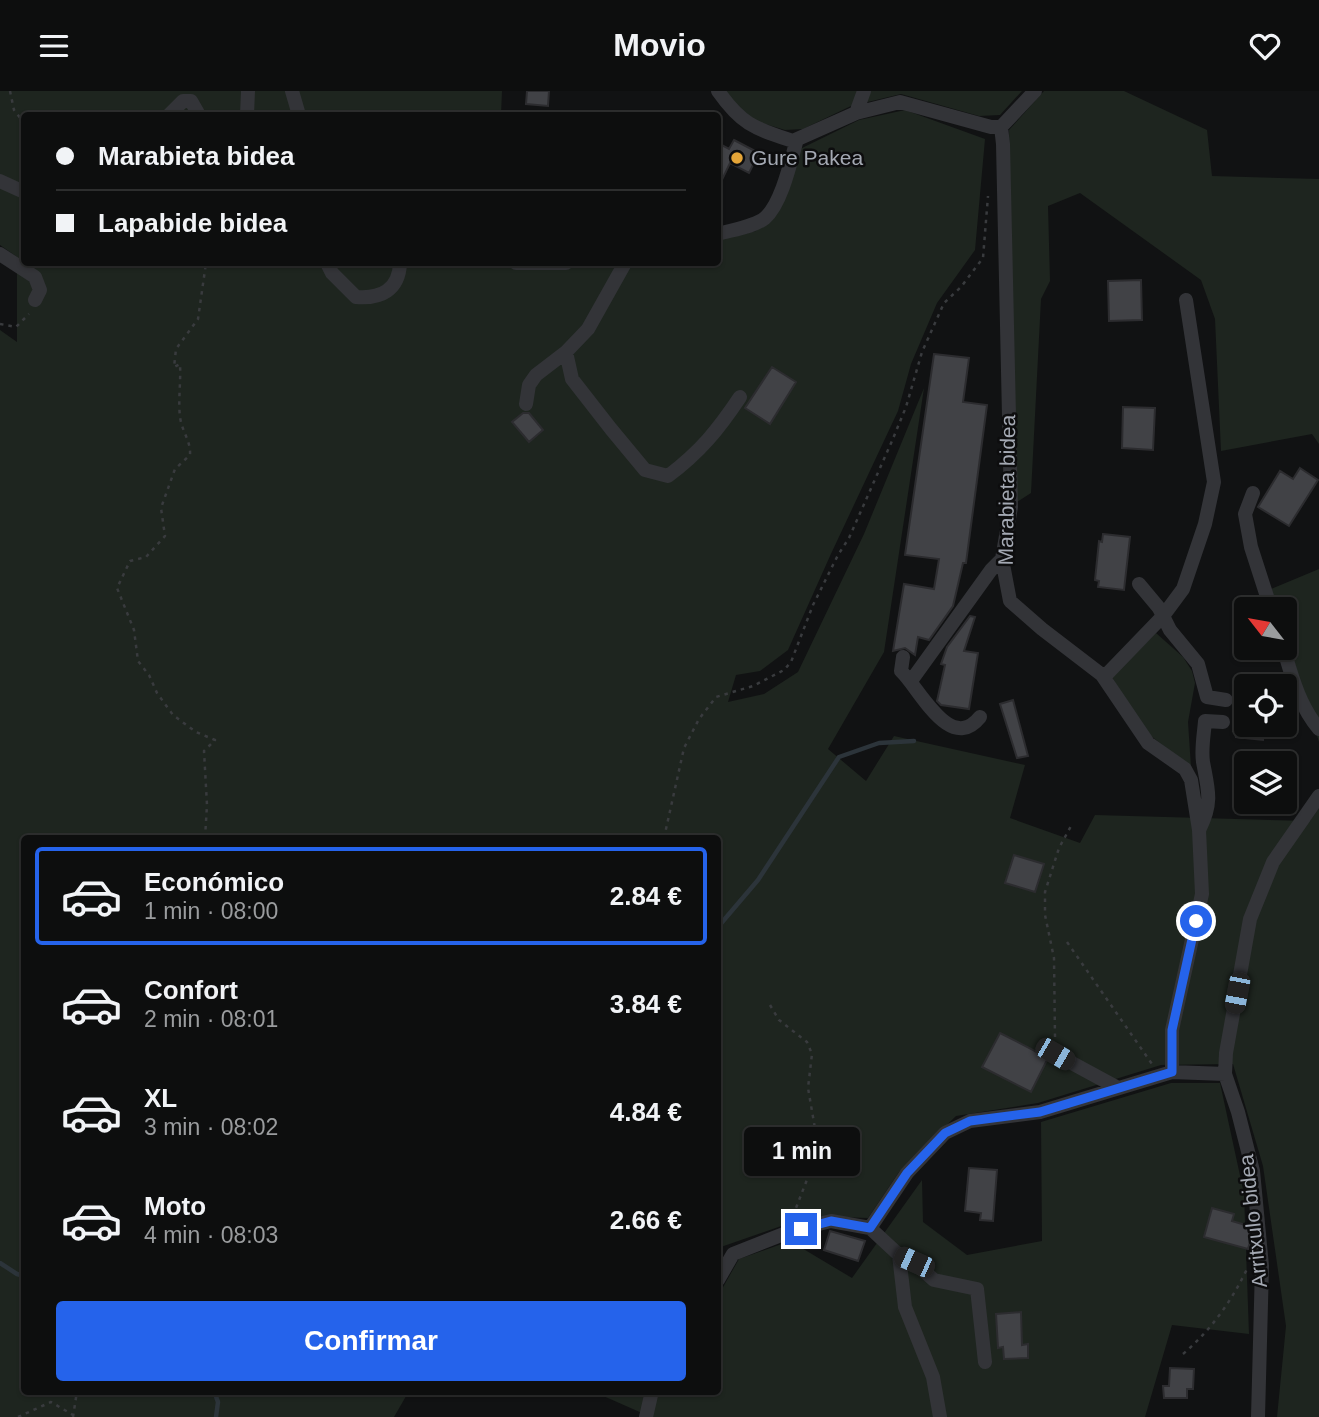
<!DOCTYPE html>
<html lang="es">
<meta charset="utf-8">
<style>
:root{--surface:#0d0e0e;--page:#1b1c1c;--text:#f1f3f6;--muted:#9a9c9e;--line:#2d2e2e;--accent:#2563eb}
body{margin:0;font-family:Arial,sans-serif;background:var(--page);color:var(--text);height:100vh;display:flex;flex-direction:column;font-size:26px;white-space:nowrap}
*{box-sizing:border-box;margin:0}
p{font-size:23px;color:var(--muted)}
.icon{flex:none;width:38px;height:38px;fill:none;stroke:currentColor;stroke-width:2;stroke-linecap:round;stroke-linejoin:round}
.map{position:relative;flex:1;overflow:hidden}
.panel{position:absolute;left:21px;top:744px;width:700px;height:560px;display:flex;flex-direction:column;background:var(--surface);border-radius:7px;box-shadow:0 2px 5px #0004,0 0 0 2px var(--line)}
.panel>*{flex:none}
.banner{position:absolute;left:21px;top:21px;width:700px;height:154px;border-radius:7px;box-shadow:0 2px 5px #0004,0 0 0 2px var(--line);display:grid;align-content:center;height:154px;padding:0 35px;background:var(--surface)}
.needle{width:46px;rotate:301deg}
.buttons{position:absolute;left:1234px;top:506px;display:grid;gap:14px}
.buttons a{display:grid;place-items:center;width:63px;height:63px;border-radius:7px;background:var(--surface);box-shadow:0 2px 5px #0004,0 0 0 2px var(--line);font-size:35px}
.end{position:absolute;width:32px;height:32px;margin:-16px;border:9px solid #2563eb;background:#fff;box-shadow:0 0 0 4px #fff}
.from{border-radius:50%}
.bubble{position:absolute;height:49px;border-radius:7px;background:var(--surface);box-shadow:0 2px 5px #0004,0 0 0 2px var(--line);font-size:23px;font-weight:800;line-height:49px;text-align:center}
.car{position:absolute;width:21px;height:42px;margin:-21px -10px;border-radius:9px;box-shadow:0 0 5px 2px #0007;background:linear-gradient(#222 24%,#8ab4d8 0 40%,#222 0 76%,#8ab4d8 0 86%,#222 0)}
.banner b{display:flex;align-items:center;gap:24px;height:66px;font-size:26px}
.banner b+b{border-top:2px solid var(--line)}
.banner i{width:18px;height:18px;background:var(--text)}
ul{padding:12px 0 0;list-style:none}
li{display:flex;align-items:center;gap:21px;height:98px;margin:0 14px 10px;padding:0 21px;border:4px solid transparent;border-radius:7px}
li div{flex:1}
li b{display:block;font-size:26px}
li em{font-style:normal;font-weight:800}
li.on{border-color:var(--accent)}
li>.icon{width:63px;height:63px;stroke-width:1.5}
.primary-button{display:flex;gap:14px;margin-top:auto;padding:14px 35px}
.primary-button a{flex:1;height:80px;border-radius:7px;background:var(--accent);color:#fff;font-size:28px;font-weight:800;line-height:80px;text-align:center}
header{display:flex;justify-content:space-between;align-items:center;height:91px;padding:0 35px;background:var(--surface);font-size:32px;font-weight:800}
.map>svg:first-child{display:block}
</style>
<header><svg class="icon" aria-label="menu" viewBox="0 0 24 24"><path d="M4 6h16M4 12h16M4 18h16"/></svg>Movio<svg class="icon" aria-label="heart" viewBox="0 0 24 24"><path d="M12 20l-8-8c-3-5 5-10 8-4 3-6 11-1 8 4z"/></svg></header>
<div class="map">
<svg width="1319" height="1326" viewBox="0 0 1319 1326">
<rect width="100%" height="100%" fill="#111213"/>
<path fill="#1e251f" d="M0,0h502l-1,24h-477v148h590v4l16,-4h88v-23l38,-9 44,-82 59,-29 46,-10 80,29 -10,111 -38,53 -26,61 -13,47 -68,145 -42,94 -28,21 -24,4 -8,27 36,-8 34,-22 66,-138 60,-146 -40,264 -56,97 38,32 28,-45 131,29 -15,53 70,25 15,-28 215,6 9,-13v609h-42l9,-91 -23,-160 -30,-102 -72,1 -123,38 -82,13 -57,56 -31,46 -58,-2 -92,32v-410h-694v553h385l-15,26h-394v-1087l17,12v-85l-17,-12z
M724,0h298l-22,24 -21,1 -78,-22 -50,12 -48,23 -18,1 -33,-10z
M1044,0h80l83,39 5,46 107,3v265l-7,-10 -91,17 -6,-132 -14,-39 -121,-87 -32,13 2,75 -9,18 -10,194 -14,9 -8,-372z
M1319,478v173l-34,-109 -1,-24h-7l-6,-20z
M1156,542l27,24 9,14 3,12 -7,39 3,45 -40,-31 -17,-21 -22,-38z
M1171,992h49l24,111 5,140 -77,-9 -27,92h-494l-59,-26h126v-95l21,-37 51,-18 62,37 70,-98 1,42 44,33 75,-14 -1,-119z"/>
<g fill="none" stroke-linecap="round" stroke-linejoin="round">
<path stroke="#2c343a" stroke-width="4.5" d="M718,836l40,-47 81,-123 40,-14 35,-2
M0,1172l17,11 7,2
M214,1300l4,11 -2,15"/>
</g>
<path fill="#414246" stroke="#2c2c2f" stroke-width="2" d="M527,0h22l-1,15 -22,-2z
M734,49l25,13 -10,20 -19,-10 -12,25v-45l11,6z
M1141,189l1,40 -33,1 -1,-40z
M934,263l35,4 -6,44 24,3 -21,158h-3l-10,43 -24,34 -11,-3 -3,18 -10,-7 -12,3 11,-67 30,5 5,-30 -34,-4z
M772,276l24,15 -26,42 -25,-16z
M1123,316l32,1 -2,42 -31,-2z
M523,322h6l14,17 -14,12 -17,-20z
M1300,377l18,12 -29,46 -31,-19 22,-36 13,8z
M1103,443l27,3 -6,53 -26,-3 1,-6 -4,-1 4,-39 3,1z
M970,525l5,1 -11,34 14,2 -9,56 -28,-4 -4,-4 8,-36 -4,-1 6,-17z
M1237,593h9v41h17v15l-27,-3v-6h-3z
M1013,609l15,56 -11,2 -17,-54z
M1014,764l30,9 -9,28 -30,-9z
M1000,942l37,19 10,8 -16,32 -49,-25z
M969,1077l28,2 -4,51 -13,-1 1,-7 -16,-2z
M1212,1117l22,6 -2,7 17,5 1,16 -2,7 -44,-12z
M830,1140l35,10 -7,20 -34,-11z
M1021,1221l1,33 6,-1v14l-24,1 -1,-12 -5,1 -2,-34z
M1170,1277l24,1 -1,20h-6v9h-23l-1,-12h6z"/>
<g fill="none" stroke-linecap="round" stroke-linejoin="round">
<path stroke="#393b3e" stroke-width="2.5" stroke-dasharray="3.5 5" stroke-linecap="butt" d="M10,0l4,19 10,13
M0,233l16,3 13,-13
M205,747l2,-33 -3,-54 11,-11 -19,-8 -23,-17 -16,-22 -8,-18 -11,-14 -4,-31 -17,-42 13,-27 16,-4 19,-21 -4,-28 14,-39 15,-14c1,-14 -8,-23 -10,-38 -2,-17 1,-35 0,-53l-6,3 2,-18 22,-30 8,-56
M664,747l20,-90 15,-29 17,-22 37,-11 31,-16 7,-8 22,-57 25,-50 11,-17 43,-97 14,-34 16,-55 22,-49 17,-16 22,-29 5,-62
M1067,851l85,122
M770,914l9,15 28,22 5,12 -4,34 9,52 -2,19 -19,49 -1,8
M1055,946l-1,-79 -9,-43v-23l14,-44 12,-22
M1183,1263c28,-24 48,-52 64,-85
M18,1326l33,-15 22,13
M73,1326l4,-26"/>
<path stroke="#333438" stroke-width="14" d="M292,0l7,24
M718,0c24,34 36,37 75,50l63,-28 44,-11 91,25h10
M1035,0l-34,36 2,17 8,363 -9,52 8,42 32,28 60,46 46,68 37,26 6,11 8,50 3,64 -30,136v42
M856,22l8,-22
M169,24l14,-14h8l8,14
M247,24l1,-24
M0,90l24,11
M718,143c13,-4 36,-7 47,-16 17,-15 26,-58 32,-79
M0,163l35,23 5,13 -5,10
M327,172l5,10 24,24c25,2 43,-7 44,-34
M516,172h50
M566,261l6,27 39,50 34,41 23,6c32,-24 50,-46 72,-79
M526,313l3,-19 7,-10 30,-23 22,-23 37,-66
M1253,402l-8,21 6,33 20,62
M1139,493l20,24 11,22 28,34 9,33 19,3
M1283,556c9,30 16,58 36,82
M903,566l-2,14c19,18 49,83 79,46
M1102,584l6,-2 55,-57 20,-27 22,-65 9,-42 -28,-182
M911,590l80,-111 11,-11
M1200,737c13,-26 8,-39 3,-66 -2,-13 1,-28 2,-41l18,1
M1046,958l72,39
M870,1137l29,27 6,52 28,70 7,40
M899,1164l15,7 20,18 43,9 8,73
M718,1189l15,-26 61,-24 37,-9 39,7 37,-55 38,-40 25,-12 70,-9 132,-40 53,2
M646,1326l6,-26
M1258,1326l4,-151 -9,-95 -15,-59 -13,-38 1,-21 24,-134 23,-57 46,-66"/>
</g>
<g fill="none" stroke-linecap="round" stroke-linejoin="round">
<path stroke="#2563eb" stroke-width="9" d="M801,1138l30,-8 39,7 37,-55 38,-40 25,-12 70,-9 132,-40v-42l24,-109"/>
</g>
<circle fill="#e5a538" stroke="#0d0d0e" stroke-width="2.5" cx="737" cy="67" r="7"/>
<g text-anchor="middle" stroke-width="5" stroke-linejoin="round" paint-order="stroke">
<g font-size="21" fill="#a4a9b3" stroke="#0d0d0e" text-anchor="start">
<text x="751" y="74">Gure Pakea</text>
</g>
<g font-size="21" fill="#a4a9b3" stroke="#0d0d0e">
<text transform="translate(1007 399) rotate(-89)" y="7">Marabieta bidea</text>
<text transform="translate(1253 1130) rotate(-96)" y="7">Arritxulo bidea</text>
</g>
</g>
</svg>
<div class="buttons">
<a><svg class="needle" viewBox="-14 -14 28 28"><path d="M0-13l5 13h-10z" fill="#e53935"/><path d="M0 13l5-13h-10z" fill="#9a9c9e"/></svg></a>
<a><svg class="icon" aria-label="locate" viewBox="0 0 24 24"><circle cx="12" cy="12" r="6"/><path d="M12 2v4M12 18v4M2 12h4M18 12h4"/></svg></a>
<a><svg class="icon" aria-label="layers" viewBox="0 0 24 24"><path d="M12 4l9 5-9 5-9-5zM3 14l9 5 9-5"/></svg></a>
</div>
<i class="end from" style="left:1196px;top:830px"></i>
<i class="end" style="left:801px;top:1138px"></i>
<div class="bubble" style="left:744px;top:1036px;width:116px">1 min</div>
<i class="car" style="left:1237px;top:902px;rotate:191deg"></i>
<i class="car" style="left:1055px;top:963px;rotate:120deg"></i>
<i class="car" style="left:914px;top:1171px;rotate:294deg"></i>
<div class="banner">
<b><i class="from"></i>Marabieta bidea</b>
<b><i></i>Lapabide bidea</b>
</div>
<section class="panel">
<ul>
<li class="on"><svg class="icon" aria-label="car" viewBox="0 0 24 24"><path d="M5 17H2v-5l4-1 3-4h7l3 4 3 1v5h-3M9 17h6M6 11h13"/><circle cx="7" cy="17" r="2"/><circle cx="17" cy="17" r="2"/></svg><div><b>Económico</b><p>1 min · 08:00</p></div><em>2.84 €</em></li>
<li><svg class="icon" aria-label="car" viewBox="0 0 24 24"><path d="M5 17H2v-5l4-1 3-4h7l3 4 3 1v5h-3M9 17h6M6 11h13"/><circle cx="7" cy="17" r="2"/><circle cx="17" cy="17" r="2"/></svg><div><b>Confort</b><p>2 min · 08:01</p></div><em>3.84 €</em></li>
<li><svg class="icon" aria-label="car" viewBox="0 0 24 24"><path d="M5 17H2v-5l4-1 3-4h7l3 4 3 1v5h-3M9 17h6M6 11h13"/><circle cx="7" cy="17" r="2"/><circle cx="17" cy="17" r="2"/></svg><div><b>XL</b><p>3 min · 08:02</p></div><em>4.84 €</em></li>
<li><svg class="icon" aria-label="car" viewBox="0 0 24 24"><path d="M5 17H2v-5l4-1 3-4h7l3 4 3 1v5h-3M9 17h6M6 11h13"/><circle cx="7" cy="17" r="2"/><circle cx="17" cy="17" r="2"/></svg><div><b>Moto</b><p>4 min · 08:03</p></div><em>2.66 €</em></li>
</ul>
<div class="primary-button"><a>Confirmar</a></div>
</section>
</div>
